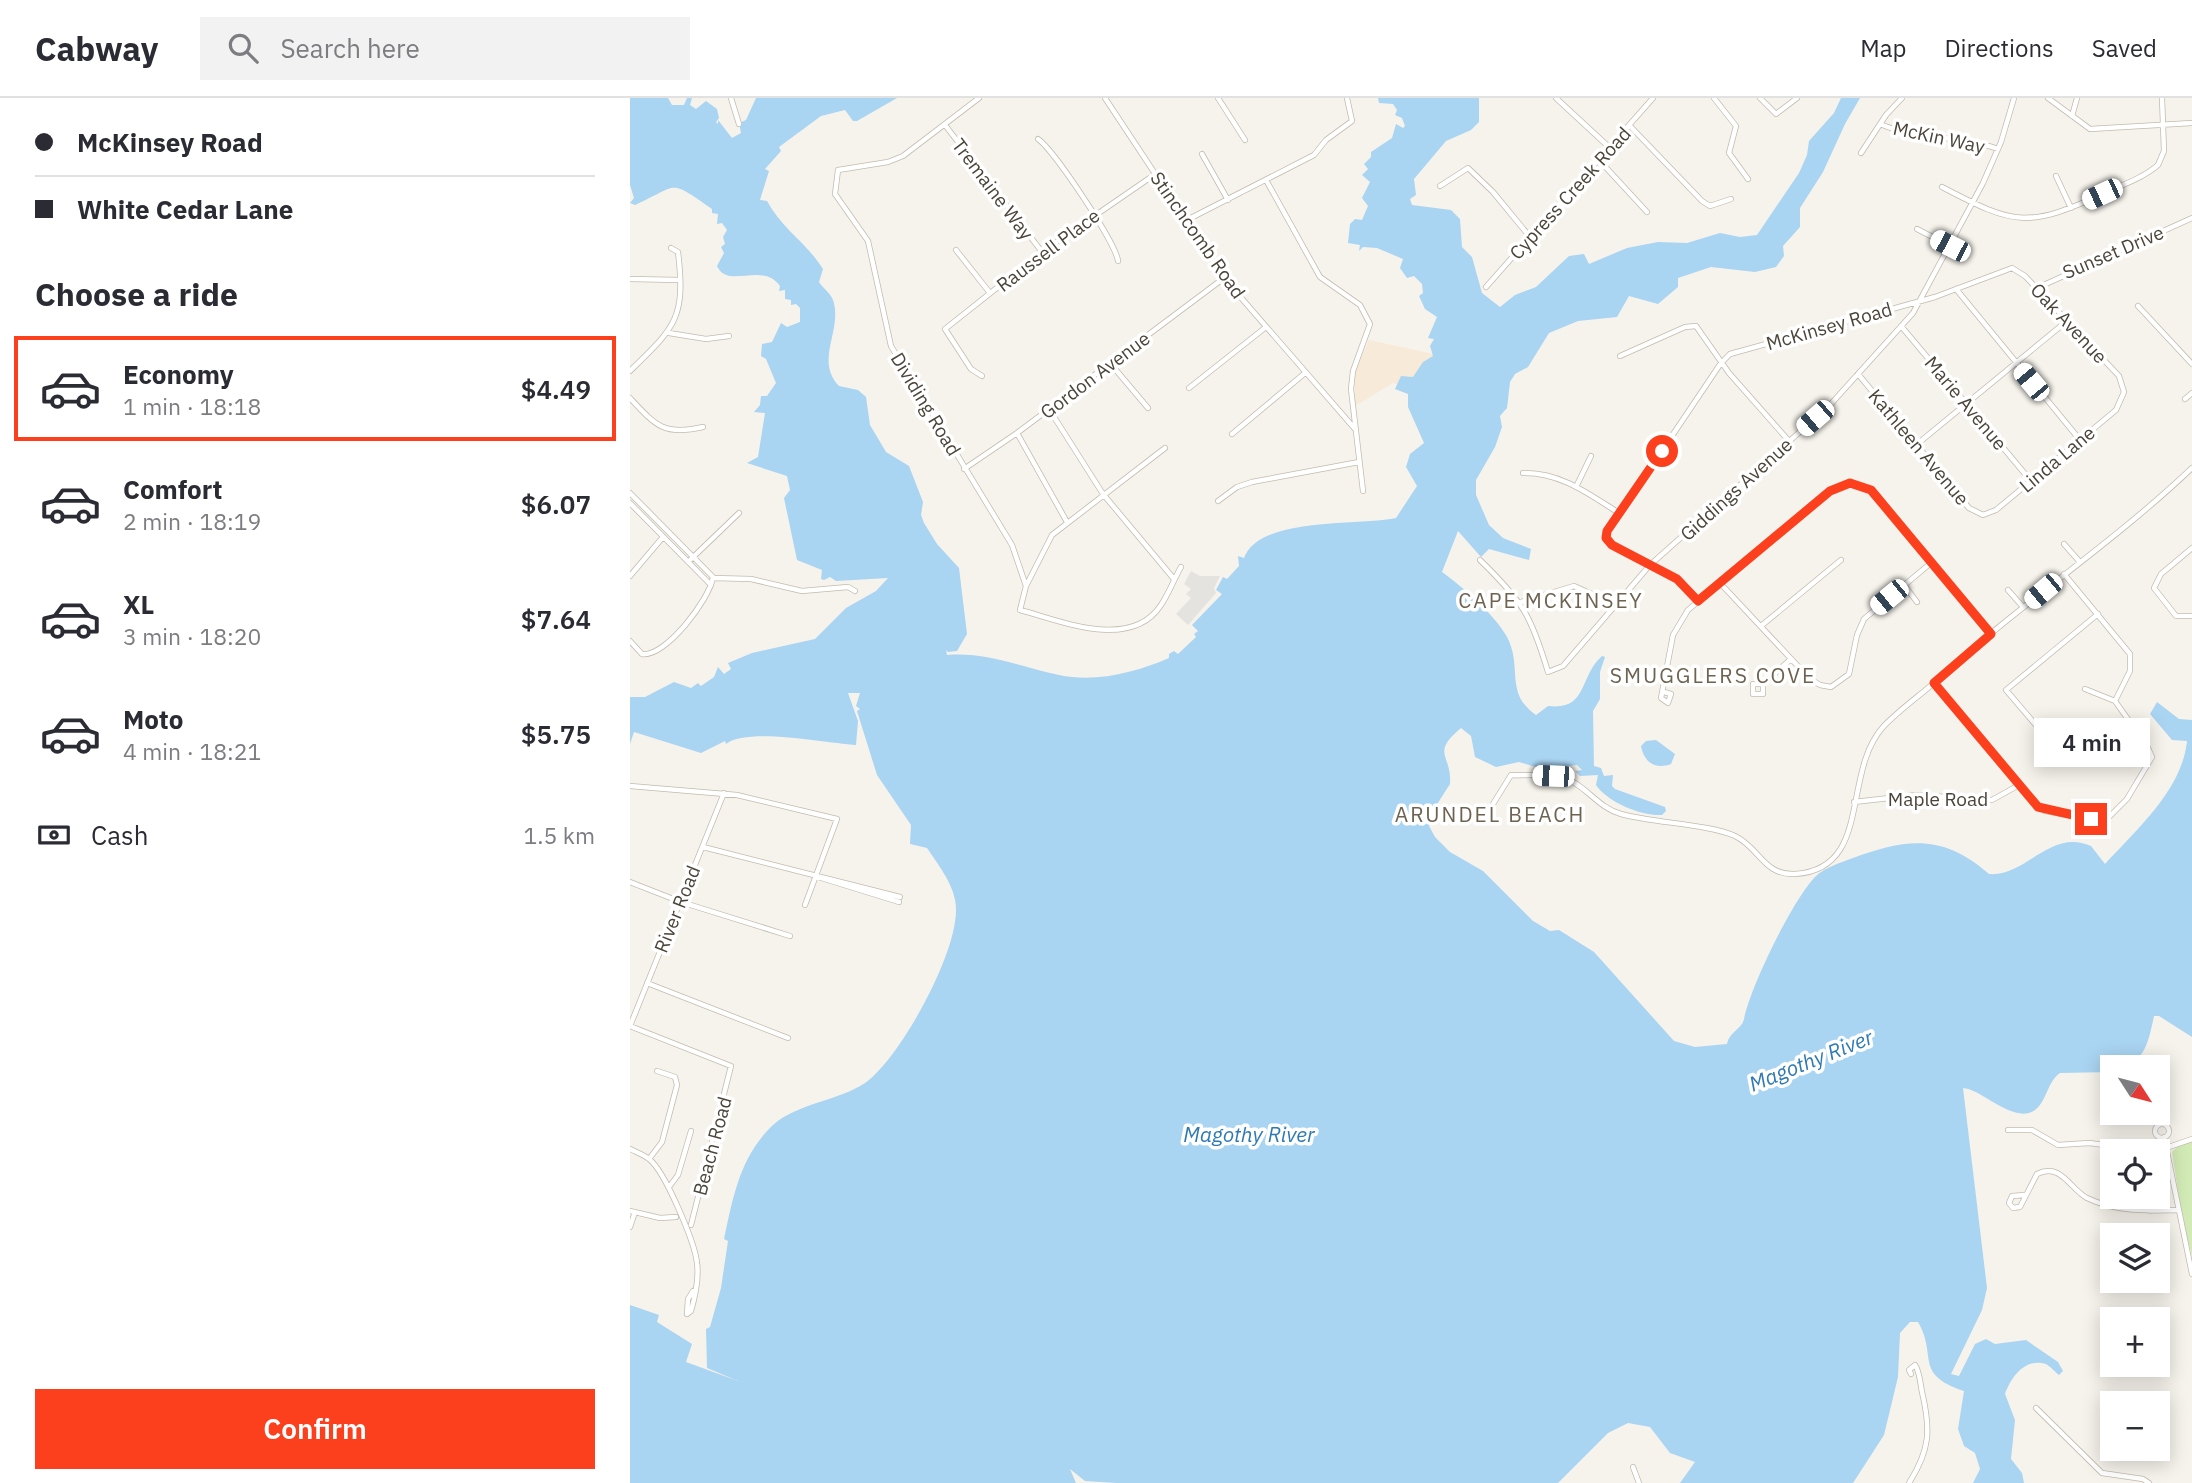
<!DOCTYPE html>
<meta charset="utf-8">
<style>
:root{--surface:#fff;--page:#f2f2f3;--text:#2b2b33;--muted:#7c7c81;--line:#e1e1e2;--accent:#fc3f1d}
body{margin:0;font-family:"IBM Plex Sans",sans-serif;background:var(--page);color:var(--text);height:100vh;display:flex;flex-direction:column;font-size:26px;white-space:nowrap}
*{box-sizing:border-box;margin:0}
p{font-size:23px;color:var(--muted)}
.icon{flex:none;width:38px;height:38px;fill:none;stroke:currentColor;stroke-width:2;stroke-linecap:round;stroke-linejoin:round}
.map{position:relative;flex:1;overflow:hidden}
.panel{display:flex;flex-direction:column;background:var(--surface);width:630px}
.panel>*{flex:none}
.top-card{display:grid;align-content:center;height:154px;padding:0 35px;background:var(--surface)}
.needle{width:46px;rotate:126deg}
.controls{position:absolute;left:1470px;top:957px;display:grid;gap:14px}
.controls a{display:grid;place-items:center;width:70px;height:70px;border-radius:0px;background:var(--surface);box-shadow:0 4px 18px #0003;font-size:35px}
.end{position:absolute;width:32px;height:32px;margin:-16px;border:9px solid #fc3f1d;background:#fff;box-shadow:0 0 0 4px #fff}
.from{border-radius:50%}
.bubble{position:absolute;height:49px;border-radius:0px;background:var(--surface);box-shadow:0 4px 18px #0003;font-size:23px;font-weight:600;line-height:49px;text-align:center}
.car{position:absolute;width:21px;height:42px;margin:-21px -10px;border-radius:9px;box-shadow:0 0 5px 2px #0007;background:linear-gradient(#fff 24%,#345 0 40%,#fff 0 76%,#345 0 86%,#fff 0)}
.top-card b{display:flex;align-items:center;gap:24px;height:66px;font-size:26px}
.top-card b+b{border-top:2px solid var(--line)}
.top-card i{width:18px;height:18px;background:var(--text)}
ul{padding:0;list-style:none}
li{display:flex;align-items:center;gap:21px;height:105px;margin:0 14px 10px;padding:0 21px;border:4px solid transparent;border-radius:0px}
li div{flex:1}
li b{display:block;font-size:26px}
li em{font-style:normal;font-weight:600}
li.selected{border-color:var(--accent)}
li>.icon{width:63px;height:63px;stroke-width:1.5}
h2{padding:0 35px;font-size:32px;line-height:84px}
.pay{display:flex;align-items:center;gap:18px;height:77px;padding:0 35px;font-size:26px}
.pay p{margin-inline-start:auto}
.action{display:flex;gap:14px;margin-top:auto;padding:14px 35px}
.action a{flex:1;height:80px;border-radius:0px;background:var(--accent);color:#fff;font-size:28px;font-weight:600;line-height:80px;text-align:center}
header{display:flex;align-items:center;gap:42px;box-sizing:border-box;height:98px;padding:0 35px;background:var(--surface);border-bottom:2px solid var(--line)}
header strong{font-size:33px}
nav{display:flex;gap:38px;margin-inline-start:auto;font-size:24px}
.search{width:490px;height:63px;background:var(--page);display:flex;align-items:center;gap:18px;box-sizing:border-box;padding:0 24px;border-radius:0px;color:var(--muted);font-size:26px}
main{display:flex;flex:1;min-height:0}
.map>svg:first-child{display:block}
</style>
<header>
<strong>Cabway</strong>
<div class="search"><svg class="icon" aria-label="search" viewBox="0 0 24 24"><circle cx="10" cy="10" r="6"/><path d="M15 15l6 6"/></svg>Search here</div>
<nav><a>Map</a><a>Directions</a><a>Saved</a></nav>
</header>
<main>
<section class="panel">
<div class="top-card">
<b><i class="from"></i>McKinsey Road</b>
<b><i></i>White Cedar Lane</b>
</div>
<h2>Choose a ride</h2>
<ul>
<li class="selected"><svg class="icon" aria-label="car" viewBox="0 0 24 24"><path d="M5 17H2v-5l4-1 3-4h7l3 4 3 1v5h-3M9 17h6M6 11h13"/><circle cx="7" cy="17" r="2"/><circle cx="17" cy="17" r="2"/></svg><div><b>Economy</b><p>1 min · 18:18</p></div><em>$4.49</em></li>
<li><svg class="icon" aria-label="car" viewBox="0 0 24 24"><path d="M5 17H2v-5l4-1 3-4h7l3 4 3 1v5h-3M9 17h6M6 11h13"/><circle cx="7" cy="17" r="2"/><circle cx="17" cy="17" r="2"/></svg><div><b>Comfort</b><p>2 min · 18:19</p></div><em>$6.07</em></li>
<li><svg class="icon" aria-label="car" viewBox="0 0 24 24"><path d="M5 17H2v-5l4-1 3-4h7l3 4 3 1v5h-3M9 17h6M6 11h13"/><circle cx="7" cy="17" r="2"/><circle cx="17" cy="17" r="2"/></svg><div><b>XL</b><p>3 min · 18:20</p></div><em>$7.64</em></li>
<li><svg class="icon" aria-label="car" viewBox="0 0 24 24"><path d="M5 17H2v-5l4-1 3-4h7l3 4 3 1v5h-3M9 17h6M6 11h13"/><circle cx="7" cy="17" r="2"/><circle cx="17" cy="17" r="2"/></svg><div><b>Moto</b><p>4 min · 18:21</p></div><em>$5.75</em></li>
</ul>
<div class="pay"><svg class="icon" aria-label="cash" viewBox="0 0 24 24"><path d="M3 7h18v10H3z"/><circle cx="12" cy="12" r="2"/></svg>Cash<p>1.5 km</p></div>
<div class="action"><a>Confirm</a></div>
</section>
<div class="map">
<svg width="1562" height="1385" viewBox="0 0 1562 1385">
<rect width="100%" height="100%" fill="#f6f3ec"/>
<path fill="#f7ead8" d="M739,242l78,17 8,43 -62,-17 -38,23v-34z"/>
<path fill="#d2eab5" d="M1562,1043v115l-10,-39 -10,-65 8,-8z"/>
<path fill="#e5e3e0" d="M561,473l9,5h20l-6,12 2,5 -28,32 -12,-11 15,-16 -5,-4 5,-5 -7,-5z"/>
<path fill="#a9d4f2" d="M0,0h38l4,7h12l3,-7h5l-2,7 6,4 10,-8 11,8 2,9 -3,4 2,2v-4l14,18 9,-5 -2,-10 7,-3 10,-22h141l-40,23h-4l-8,-11 -24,6 -42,31 2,4 -16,18 4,2 -9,29 7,1c16,29 39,41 56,68l-4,13c5,8 12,10 15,21 7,30 -19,58 5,83l19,4 8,7 4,28 16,27 23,14 14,36 -2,13 3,8 13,21 22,24 8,66 -10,17 -9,1 -2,-2 1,5c41,-3 73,12 112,20 37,8 78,-3 110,-17v-4l5,-3 4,3 18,-17 -2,-3 4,-3 -6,-6 30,-31 -6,-4 7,-13 4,2 12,-13 -1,-10 6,2c15,-42 117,-32 152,-40l21,-32 -11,-19 4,-13 14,-11 -16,-36v-13l-13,-5 6,-13 12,1 10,-15 10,-6 -3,-10 4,-7 -6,-1 9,-21 -12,-8 -6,-13 4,-3 -1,-9 -8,-8 -7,2 -7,-10 3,-9 -26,-11 -14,-1 -4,4 1,-6 -12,-2 2,-19 5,-5 7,1 6,-14 -6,-8 8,-16 -8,-7 6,-6 -4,-5 7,-7v-5l21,-14 4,-14 7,4 2,-2 -3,-8 -7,-3 2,-5 -4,-6 -14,-1 -1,-5h101v24l-8,8 -25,11 -32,38 2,16 -6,4 2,6 39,5 9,9 2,28 10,10 10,36 18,14 15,-12 21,-8 33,-31 15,-2 5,10 38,-16 31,-6 29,1 33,-10 20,4 17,-2 42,-62 8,-18 2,-14 25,-28 7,-15h19l-15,26 -22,48 -23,36v19l-17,19 1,10 -8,11 -21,5 -44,-5 -33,11v9l-20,17 -29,-8 -12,21 -39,4 -29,12 -21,34 -13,7 -5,8 -3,26 -7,8 2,11 -7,20 -19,33v15l13,30 14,13 28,11 -2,11 -40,-11 -8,8 -23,-26 -16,41c21,15 53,43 65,65 16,30 -3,56 29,78l12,-9c40,5 31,-30 54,-50l3,1 -5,15v27l-7,12 1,55 7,2 3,8 9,-1 -1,11 3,3 50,18 1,4 -4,4c-21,1 -55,-13 -66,-30l2,-10 -18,1 -5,-5 7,-1 -5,-5 -34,4 -24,-7 -23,5 -21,-10 -4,-21 -10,-8c-31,26 -9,26 -11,56l-16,25 -5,17 6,11 15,15 33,19 50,50 17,10 9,-1 35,22 80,89 21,6 32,-3c3,-13 15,-15 17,-25 6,-31 48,-118 71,-142 10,-10 25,-14 38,-19 53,-19 89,-25 136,16 37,3 61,-46 102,-28l14,18c32,-35 77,-74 82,-123l-15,-1 -22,-26 7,-12 22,17 13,1v317l-33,-21h-5c-6,28 -10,51 -42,52v4l-52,1c-13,9 -13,28 -25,37 -21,15 -53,-21 -72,-22l24,200 -5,22 -31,64 8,2 16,-32 11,-5 9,5 31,-4 32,22 5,9 -4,4c-4,-3 -9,-9 -13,-11 -20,-6 -34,11 -41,30l10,26 -4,39 11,14 2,10h-51l7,-14 -5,-16 -11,-7 -6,-17 6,-38c-51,-17 -26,-35 -46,-69h-8l-10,11 -2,44 -14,58 -31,48h-173l15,-21 -25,-9 -20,-26 -22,-4 -20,10 -50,50h-442l-31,-2 -15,-12 6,14h-446v-178l29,10 -2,7 35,22 -6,18 52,19 -31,-13 -1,-39 4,-2 11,-39 7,-47 -4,-2c9,-42 16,-83 49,-114 25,-22 65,-24 92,-42 35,-24 100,-141 90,-183 -3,-18 -18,-37 -28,-52l-17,-4 1,-19 -34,-50 -20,-64 3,-2 -4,-3 4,-13h-12l10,28 -2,24c-30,-2 -109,-18 -130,-1l-1,-3 -24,12 -67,-21 -4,12v-47h15l29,-15 17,6 7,-5 3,3 13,-9 4,-10 6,7 7,-5 -3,-6 24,-10 63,-14 31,-31 30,-17 12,-13 -52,3 -6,-4 -6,3 -3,-1 1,-9 -25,-10 -13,-62 6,-8 -3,-14 -40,-13 11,-6 7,-44 -11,-1 6,-7 1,-9h6l9,-13 -10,-24 -5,-3 1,-12 10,-2 9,-19 6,4 13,-5v-14l-4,-4 -5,1v-5l-6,-1v-9l-6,1 1,-5c-18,-25 -52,4 -63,-20l7,-13 -3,-6 4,-3 -2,-7 4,-7 -5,-7 -5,1 1,-10 -6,-1v-4c-45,-31 -32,-24 -77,-4l-5,-2 4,-5 -4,-13z
M1026,642l19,14 -4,10c-16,6 -27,-2 -30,-18l5,-5z"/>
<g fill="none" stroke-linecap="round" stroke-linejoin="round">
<g stroke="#c2bbae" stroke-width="6">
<path id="minor" d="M101,0l8,26
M349,0l-76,58 -15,6 -50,8 -3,24 33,47 23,105 121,199 14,41
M475,0l119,180 131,151
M588,0l27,42
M926,0l54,50
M1084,0l22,28 -7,27 19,26
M1130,0l16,16 21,-16
M1418,0l42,31 102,-6
M1442,18l5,-18
M1250,26c37,16 80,11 118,25
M315,27l97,127
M1000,28l72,75 8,5 21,-7
M408,41c16,11 78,104 80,122
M1231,55l25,-38 16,-17
M572,56l26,46
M969,62l48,52
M1426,78l15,32
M636,82l54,97 40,28 10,19 -17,47 -2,18 12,102
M810,88l28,-18 25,24 37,45
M1312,89c74,39 86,41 163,6 17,-8 38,-15 53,-28l6,-14 -2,-53
M555,123l129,-66 12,-15 26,-19 -5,-23
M1287,131l33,17
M326,152l34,43
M0,181l49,1
M856,189l167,-189
M1407,190l155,-70
M1326,191l124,151
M1508,208l54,58
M1271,228l130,155
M39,235l37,6 23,-3
M990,258l65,-29 11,-1 33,47 60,68
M480,265l38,45
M0,273c45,-44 56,-52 48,-119l-7,-4
M352,278l-11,-7 -26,-40 97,-77 112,-77
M559,290l77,-61
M0,300c26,28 34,38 73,29
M1555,301l7,-6
M419,311l54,85 71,85
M387,335l50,89
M602,336l73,-61
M1286,347l151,-124
M535,350l-113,87 -26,51 -6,24c41,11 111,41 141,-5 8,-12 13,-26 20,-38
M334,371l53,-36 207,-155
M893,375c37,-1 66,21 96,40
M946,389l15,-31
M0,395l83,84c-3,22 -48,81 -71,77l-12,-13
M588,403l19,-14 15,-5 107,-20
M0,405l81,82
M1434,446l15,17
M1562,450l-31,26 -7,14 22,28h16
M850,462c43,42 51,55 68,112l15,-6 87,-101 180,-160 83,-92 70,-130 18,-41 13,-44
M58,464l51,-49
M0,478l33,-39
M83,480l38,1 51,12 46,-4 7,4
M1090,485l90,96 10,6 11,2 18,-13 8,-39 7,-16 68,-57
M1274,487l13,17
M1378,492l15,17
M1068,503l-21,-22 -64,-34 -7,-11 115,-171 9,-9 205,-57 77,-29 13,8 94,100 5,16 -8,18 -120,100 -13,5 -14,-7 -111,-134
M891,504l53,-16 42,19
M1131,528l80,-66
M1304,585l102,122 9,6 49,9 14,-2 19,-19 25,-42 -5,-11 -32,-45 15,-30v-17l-66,-80
M1133,586v10h-10v-10h10l28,-25
M1455,591l30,12
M1034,594l7,2 -3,9 -7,-5 12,-63 15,-25 142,-119c16,-10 31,-9 46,3l115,140
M1454,663l-31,-16 -47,-55 92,-76
M0,688l107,9 100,24 -32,86
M1224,704l62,-7 76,5 27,-15
M863,706l18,-29c16,1 37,-2 52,2 23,8 35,31 58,37 32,9 88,10 114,22 24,11 29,40 60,38 78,-5 46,-100 88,-147 16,-17 35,-30 52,-45 82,-76 176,-137 257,-214
M73,749l197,50
M185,778l84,26
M0,784l51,20 109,34
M17,885l141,55
M0,928l101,40 -40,159
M0,928l94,-233
M1525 1033a7 7 0 1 1 14 0a7 7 0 1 1-14 0Z
M1378,1032h24l26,15 31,-2 54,7 23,-2 26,-9
M1534,1039l28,137
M0,1051c6,3 14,6 19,10 16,12 46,84 48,104 2,14 -2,34 -6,48l-4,3
M19,1061l13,-17 15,-57 -2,-8 -18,-6
M39,1089l9,-12 13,-44
M1395,1097l-13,1 -3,7 4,5 7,-1 17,-33c24,-12 33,15 50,24 29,14 60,13 91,12
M1510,1099l10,14
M0,1113l30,7 16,-1
M0,1129l5,-15
M57,1216l1,-15 5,-8
M1406,1310l66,65 41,6 6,4
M1003,1369l6,16
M1279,1385c21,-33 22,-53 13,-91 -2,-9 -2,-20 -7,-27l-6,5 2,4"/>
</g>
<use href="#minor" stroke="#fff" stroke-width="4.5"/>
</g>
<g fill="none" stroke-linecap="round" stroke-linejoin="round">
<path stroke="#fc3f1d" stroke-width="9" d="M1032,353l-55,80 -1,7 6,7 65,34 21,22 132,-110 20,-8 21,7 120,144 -57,49 104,124 53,12"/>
</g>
<g text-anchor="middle" stroke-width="7" stroke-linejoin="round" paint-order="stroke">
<g font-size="19" fill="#4b4439" stroke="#fff">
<text transform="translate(1309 39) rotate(12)" y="7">McKin Way</text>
<text transform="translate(363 91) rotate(53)" y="7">Tremaine Way</text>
<text transform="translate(940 95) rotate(-48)" y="7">Cypress Creek Road</text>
<text transform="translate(568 137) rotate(55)" y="7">Stinchcomb Road</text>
<text transform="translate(418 152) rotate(-37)" y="7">Raussell Place</text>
<text transform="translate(1483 154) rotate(-23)" y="7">Sunset Drive</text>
<text transform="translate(1439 225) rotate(47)" y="7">Oak Avenue</text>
<text transform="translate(1199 228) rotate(-16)" y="7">McKinsey Road</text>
<text transform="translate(465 277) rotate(-37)" y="7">Gordon Avenue</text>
<text transform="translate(1336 305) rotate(50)" y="7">Marie Avenue</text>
<text transform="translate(296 306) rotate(59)" y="7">Dividing Road</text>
<text transform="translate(1289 349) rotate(50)" y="7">Kathleen Avenue</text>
<text transform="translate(1427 361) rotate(-40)" y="7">Linda Lane</text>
<text transform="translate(1106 391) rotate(-42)" y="7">Giddings Avenue</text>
<text x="1308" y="708">Maple Road</text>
<text transform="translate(47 811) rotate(-68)" y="7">River Road</text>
<text transform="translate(82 1048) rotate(-75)" y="7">Beach Road</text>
</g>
<g font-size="21" letter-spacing="2" fill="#6e6250" stroke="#fff">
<text x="921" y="510">CAPE MCKINSEY</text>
<text x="1083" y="585">SMUGGLERS COVE</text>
<text x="860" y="724">ARUNDEL BEACH</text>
</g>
<g font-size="21" font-style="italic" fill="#2e7ab2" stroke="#fff">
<text transform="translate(1181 963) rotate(-22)" y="7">Magothy River</text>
<text x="619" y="1044">Magothy River</text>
</g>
</g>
</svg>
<div class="controls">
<a><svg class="needle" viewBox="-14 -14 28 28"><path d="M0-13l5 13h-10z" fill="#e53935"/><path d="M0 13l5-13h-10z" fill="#7c7c81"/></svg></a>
<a><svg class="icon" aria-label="locate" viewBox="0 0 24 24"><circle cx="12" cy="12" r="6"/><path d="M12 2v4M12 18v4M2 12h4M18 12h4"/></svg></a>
<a><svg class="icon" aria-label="layers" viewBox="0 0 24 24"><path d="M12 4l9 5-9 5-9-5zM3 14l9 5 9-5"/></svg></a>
<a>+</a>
<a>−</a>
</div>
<i class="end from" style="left:1032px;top:353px"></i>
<i class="end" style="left:1461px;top:721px"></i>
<div class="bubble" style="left:1404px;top:620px;width:116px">4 min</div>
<i class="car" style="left:1472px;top:96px;rotate:245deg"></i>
<i class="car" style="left:1320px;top:148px;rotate:297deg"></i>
<i class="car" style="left:1401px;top:284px;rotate:320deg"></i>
<i class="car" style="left:1185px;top:320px;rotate:229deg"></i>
<i class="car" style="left:1413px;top:493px;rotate:230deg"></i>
<i class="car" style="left:1259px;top:499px;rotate:231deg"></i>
<i class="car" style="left:923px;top:678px;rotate:272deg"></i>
</div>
</main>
